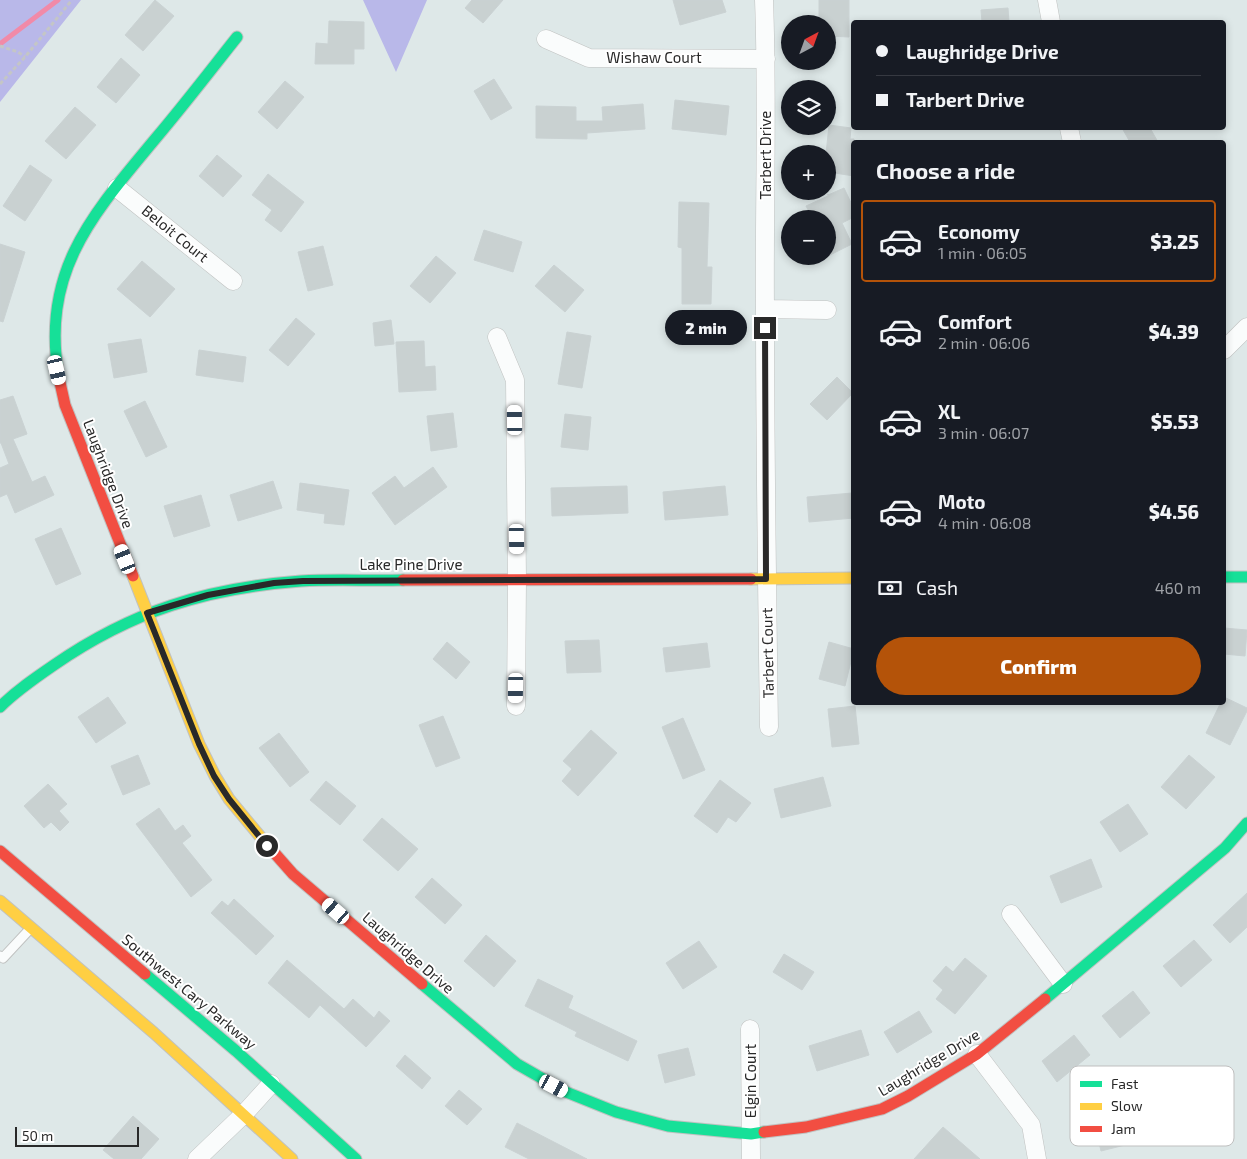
<!DOCTYPE html>
<meta charset="utf-8">
<style>
:root{--surface:#171b24;--page:#242831;--text:#f1f3f6;--muted:#9ea1a6;--line:#363941;--accent:#b45309}
body{margin:0;font-family:"Exo 2",sans-serif;background:var(--page);color:var(--text);height:100vh;display:flex;flex-direction:column;font-size:19px;white-space:nowrap}
*{box-sizing:border-box;margin:0}
p{font-size:16px;color:var(--muted)}
.icon{flex:none;width:28px;height:28px;fill:none;stroke:currentColor;stroke-width:2;stroke-linecap:round;stroke-linejoin:round}
.map{position:relative;flex:1;overflow:hidden}
.details{position:absolute;left:851px;top:140px;width:375px;height:565px;display:flex;flex-direction:column;background:var(--surface);border-radius:5px;box-shadow:0 2px 8px #0003}
.details>*{flex:none}
.top-card{position:absolute;left:851px;top:20px;width:375px;height:110px;border-radius:5px;box-shadow:0 2px 8px #0003;display:grid;align-content:center;height:110px;padding:0 25px;background:var(--surface)}
.needle{width:32px;rotate:41deg}
.fabs{position:absolute;left:781px;top:15px;display:grid;gap:10px}
.fabs a{display:grid;place-items:center;width:55px;height:55px;border-radius:50%;background:var(--surface);box-shadow:0 2px 8px #0003;font-size:25px}
.scale{position:absolute;left:15px;bottom:12px;width:124px;box-sizing:border-box;padding-left:5px;border:2px solid #292929;border-top:0;font-size:14px;line-height:18px;white-space:nowrap;color:#292929;-webkit-text-stroke:4px #fff;paint-order:stroke}
.end{position:absolute;width:22px;height:22px;margin:-11px;border:6px solid #292929;background:#fff;box-shadow:0 0 0 2px #fff}
.from{border-radius:50%}
.bubble{position:absolute;height:35px;border-radius:18px;background:var(--surface);box-shadow:0 2px 8px #0003;font-size:16px;font-weight:800;line-height:35px;text-align:center}
.car{position:absolute;width:15px;height:30px;margin:-15px -8px;border-radius:6px;box-shadow:0 0 4px 1px #0007;background:linear-gradient(#fff 24%,#345 0 40%,#fff 0 76%,#345 0 86%,#fff 0)}
.top-card b{display:flex;align-items:center;gap:18px;height:48px;font-size:19px}
.top-card b+b{border-top:1px solid var(--line)}
.top-card i{width:12px;height:12px;background:var(--text)}
ul{padding:0;list-style:none}
li{display:flex;align-items:center;gap:15px;height:82px;margin:0 10px 8px;padding:0 15px;border:2px solid transparent;border-radius:5px}
li div{flex:1}
li b{display:block;font-size:19px}
li em{font-style:normal;font-weight:800}
li.on{border-color:var(--accent)}
li>.icon{width:45px;height:45px;stroke-width:1.5}
h2{padding:0 25px;font-size:22px;line-height:60px}
.pay{display:flex;align-items:center;gap:12px;height:55px;padding:0 25px;font-size:19px}
.pay p{margin-inline-start:auto}
.cta{display:flex;gap:10px;margin-top:auto;padding:10px 25px}
.cta a{flex:1;height:58px;border-radius:30px;background:var(--accent);color:#fff;font-size:20px;font-weight:800;line-height:58px;text-align:center}
.map>svg:first-child{display:block}
</style>
<div class="map">
<svg width="1247" height="1159" viewBox="0 0 1247 1159">
<rect width="100%" height="100%" fill="#dee8e8"/>
<path fill="#b9b8e9" d="M0,0h81l-81,102z
M363,0h64l-31,72z"/>
<g fill="none" stroke-linecap="round" stroke-linejoin="round">
<path stroke="#f18aa8" stroke-width="5" d="M0,44l58,-44"/>
</g>
<path fill="#c9d1d1" stroke="#cad2d3" d="M155,0l19,16 -31,35 -18,-16z
M472,0h31l-20,23 -18,-15z
M673,0h49l4,12 -46,13z
M819,0h30v37l-21,-1v-12h-9z
M1008,8l1,14h-27l-1,-12z
M329,21l35,1v27h-10v15h-39l1,-21 12,1z
M121,58l19,17 -24,28 -19,-16z
M494,79l18,29 -21,12 -17,-29z
M285,81l19,16 -27,32 -19,-17z
M675,100l54,6 -3,29 -54,-6z
M643,104l2,25 -58,4v6l-51,-1v-32l40,1v14h27l-1,-14z
M75,107l21,18 -30,34 -21,-18z
M829,125l22,3 -1,11h4v37l-26,-4v-18h-2z
M1122,128h28l8,14h-28z
M217,155l25,21 -19,21 -24,-21z
M30,165l22,15 -27,41 -22,-15z
M268,174l36,28 -23,30 -16,-12 7,-10 -20,-15z
M844,188l10,21v8l-12,6 10,21 -24,12v-37h-15l-7,-13 22,-10v-2v1z
M679,202l30,1 -2,64h5l-1,37h-29v-56l-4,-1z
M484,230l38,12 -9,30 -39,-12z
M0,244l25,8 -22,70 -3,-1z
M323,246l10,39 -25,6 -10,-39z
M436,256l20,17 -26,30 -20,-17z
M142,261l33,28 -25,28 -33,-28z
M554,265l30,25 -19,22 -30,-26z
M296,318l19,16 -27,32 -19,-16z
M391,320l3,24 -19,2 -2,-23z
M567,332l24,4 -9,52 -24,-4z
M141,339l6,33 -33,6 -6,-34z
M424,341l1,26 10,-1 1,24 -37,2 -3,-50z
M199,350l47,7 -3,25 -47,-7z
M837,377l16,16 -26,27 -17,-16z
M13,396l14,38 -14,5 19,43 13,-6 9,19 -39,18 -8,-19 -7,3v-29l9,-4 -8,-21h-1v-43z
M145,401l22,46 -21,10 -22,-46z
M453,413l4,34 -26,4 -4,-35z
M565,414l26,3 -3,33 -27,-3z
M433,467l14,20 -52,38 -23,-32 23,-17 9,12z
M273,481l9,27 -44,13 -8,-26z
M300,483l49,7 -5,35 -20,-2 1,-9 -28,-4z
M627,486l1,27 -76,3 -1,-28z
M725,486l3,29 -63,5 -2,-28z
M852,493l2,25 -45,4 -2,-25z
M201,495l9,31 -36,11 -10,-31z
M61,528l20,46 -25,11 -21,-46z
M1224,628l23,2 -2,26 -21,-2z
M599,640l2,32 -34,1 -2,-32z
M447,642l23,20 -14,17 -23,-20z
M829,642l25,7 -9,37 -26,-7z
M707,643l3,24 -44,5 -3,-24z
M108,697l18,26 -30,20 -18,-26z
M1224,697l23,11v3l-17,34 -24,-12 15,-31h3z
M855,706l4,38 -27,3 -4,-38z
M443,716l17,42 -24,9 -17,-42z
M683,718l22,52 -22,9 -21,-52z
M591,730l26,23 -39,43 -16,-15 10,-12 -9,-8z
M279,733l30,39 -19,15 -31,-39z
M138,755l12,29 -27,11 -12,-29z
M1189,755l26,22 -29,32 -25,-22z
M823,777l8,29 -50,12 -7,-29z
M720,780l31,23 -15,19 -8,-5 -11,16 -23,-17z
M326,781l30,25 -16,19 -30,-25z
M48,784l19,20 -8,7 10,11 -9,9 -9,-9 -7,6 -20,-22z
M1128,804l20,30 -28,18 -20,-30z
M159,808l16,23 8,-6 8,11 -9,7 30,37 -21,17 -55,-73z
M382,818l36,31 -20,22 -35,-31z
M1091,859l11,28 -41,16 -11,-27z
M432,878l30,27 -17,19 -30,-27z
M1247,893v34l-17,16 -17,-18z
M234,899l40,37 -18,19 -45,-42 11,-12 6,5z
M486,935l30,26 -22,26 -30,-26z
M1194,940l18,20 -31,27 -18,-21z
M699,941l18,26 -34,22 -17,-26z
M784,954l30,18 -12,18 -29,-18z
M965,958l22,18 -32,38 -19,-15 7,-9 -10,-9 13,-15 7,6z
M287,960l57,49 9,-10 21,19 5,-7 11,10 -24,26 -46,-42 -11,13 -41,-35z
M538,979l35,17 -5,12 69,33 -9,20 -53,-25 2,-4 -52,-26z
M1133,991l17,22 -30,25 -18,-22z
M919,1011l13,21 -35,21 -13,-21z
M861,1030l8,25 -52,16 -8,-25z
M1074,1035l16,20 -33,27 -15,-21z
M688,1048l7,27 -30,8 -7,-28z
M405,1055l26,23 -9,11 -26,-23z
M459,1090l23,19 -15,16 -22,-19z
M1117,1111l8,34 -24,6 -8,-34z
M133,1116l26,23 -18,20h-27l-11,-9z
M517,1123l70,36h-58l-24,-12z
M943,1127l37,32h-66z"/>
<g fill="none" stroke-linecap="round" stroke-linejoin="round">
<g stroke="#c0c2c1" stroke-width="11">
<path id="lane" d="M0,956l3,2 26,-28"/>
</g>
<g stroke="#c0c2c1" stroke-width="19">
<path id="street" d="M764,0c4,103 0,207 1,310 0,139 2,278 4,417
M1047,0l4,22
M546,39l43,19 177,1
M1069,128l3,14
M117,188l116,93
M765,309l62,1
M497,337l18,43 2,200 -1,126
M1224,350l23,-23
M1011,914l52,70
M750,1029l1,130
M977,1054l54,71 6,34
M197,1159l46,-44 28,-31"/>
</g>
<g stroke="#c0c2c1" stroke-width="13">
<path id="fast" d="M59,378c-19,-107 34,-164 97,-240 28,-33 54,-67 81,-101
M1224,577h23
M0,707c16,-16 35,-29 54,-42 78,-54 153,-77 247,-84 34,-2 68,0 102,-1
M145,974l91,77 120,108
M422,984l95,80 49,28 50,20 52,14 83,8 13,-2
M1045,999l180,-151 22,-25"/>
</g>
<g stroke="#c0c2c1" stroke-width="13">
<path id="slow" d="M133,576l66,168 16,32 14,23 34,41
M751,579l103,-1
M0,901l154,132 138,126"/>
</g>
<g stroke="#c0c2c1" stroke-width="13">
<path id="jam" d="M59,378l6,27 68,171
M403,580l348,-1
M263,840l30,34 129,110
M0,851l145,123
M764,1132l42,-5 76,-18 26,-13 69,-42 68,-55"/>
</g>
<path stroke="#c4c6c6" stroke-width="3" stroke-dasharray="4 2.5" stroke-linecap="butt" d="M0,46l18,6 7,5
M0,84l25,-27 47,-57"/>
<use href="#lane" stroke="#fafcfc" stroke-width="9"/>
<use href="#street" stroke="#fafcfc" stroke-width="18"/>
<use href="#fast" stroke="#16e098" stroke-width="11"/>
<use href="#slow" stroke="#ffcf43" stroke-width="11"/>
<use href="#jam" stroke="#f24e42" stroke-width="11"/>
</g>
<g fill="none" stroke-linecap="round" stroke-linejoin="round">
<path stroke="#292929" stroke-width="6" d="M267,846l-38,-47 -15,-23 -15,-32 -52,-131 61,-18 66,-12 29,-2 463,-2 -1,-251"/>
</g>
<g text-anchor="middle" stroke-width="4" stroke-linejoin="round" paint-order="stroke">
<g font-size="15" fill="#292929" stroke="#fff">
<text x="654" y="63">Wishaw Court</text>
<text transform="translate(766 155) rotate(-90)" y="5">Tarbert Drive</text>
<text transform="translate(175 234) rotate(39)" y="5">Beloit Court</text>
<text transform="translate(108 474) rotate(69)" y="5">Laughridge Drive</text>
<text x="411" y="570">Lake Pine Drive</text>
<text transform="translate(768 653) rotate(-91)" y="5">Tarbert Court</text>
<text transform="translate(408 953) rotate(41)" y="5">Laughridge Drive</text>
<text transform="translate(189 992) rotate(40)" y="5">Southwest Cary Parkway</text>
<text transform="translate(929 1063) rotate(-31)" y="5">Laughridge Drive</text>
<text transform="translate(751 1081) rotate(-90)" y="5">Elgin Court</text>
</g>
</g>
<rect x="1070" y="1066" width="164" height="80" rx="8" fill="#fff" stroke="#bfbfbf" stroke-width="1"/>
<rect x="1080" y="1081" width="22" height="6" fill="#16e098"/>
<rect x="1080" y="1103" width="22" height="7" fill="#ffcf43"/>
<rect x="1080" y="1126" width="22" height="6" fill="#f24e42"/>
<g font-size="14" fill="#292929">
<text x="1111" y="1089">Fast</text>
<text x="1111" y="1111">Slow</text>
<text x="1111" y="1134">Jam</text>
</g>
</svg>
<div class="fabs">
<a><svg class="needle" viewBox="-14 -14 28 28"><path d="M0-13l5 13h-10z" fill="#e53935"/><path d="M0 13l5-13h-10z" fill="#9ea1a6"/></svg></a>
<a><svg class="icon" aria-label="layers" viewBox="0 0 24 24"><path d="M12 4l9 5-9 5-9-5zM3 14l9 5 9-5"/></svg></a>
<a>+</a>
<a>−</a>
</div>
<div class="scale">50 m</div>
<i class="end from" style="left:267px;top:846px"></i>
<i class="end" style="left:765px;top:328px"></i>
<div class="bubble" style="left:665px;top:310px;width:82px">2 min</div>
<i class="car" style="left:57px;top:370px;rotate:167deg"></i>
<i class="car" style="left:515px;top:420px;rotate:359deg"></i>
<i class="car" style="left:517px;top:539px;rotate:179deg"></i>
<i class="car" style="left:125px;top:559px;rotate:338deg"></i>
<i class="car" style="left:516px;top:688px;rotate:181deg"></i>
<i class="car" style="left:336px;top:911px;rotate:311deg"></i>
<i class="car" style="left:554px;top:1086px;rotate:118deg"></i>
<div class="top-card">
<b><i class="from"></i>Laughridge Drive</b>
<b><i></i>Tarbert Drive</b>
</div>
<section class="details">
<h2>Choose a ride</h2>
<ul>
<li class="on"><svg class="icon" aria-label="car" viewBox="0 0 24 24"><path d="M5 17H2v-5l4-1 3-4h7l3 4 3 1v5h-3M9 17h6M6 11h13"/><circle cx="7" cy="17" r="2"/><circle cx="17" cy="17" r="2"/></svg><div><b>Economy</b><p>1 min · 06:05</p></div><em>$3.25</em></li>
<li><svg class="icon" aria-label="car" viewBox="0 0 24 24"><path d="M5 17H2v-5l4-1 3-4h7l3 4 3 1v5h-3M9 17h6M6 11h13"/><circle cx="7" cy="17" r="2"/><circle cx="17" cy="17" r="2"/></svg><div><b>Comfort</b><p>2 min · 06:06</p></div><em>$4.39</em></li>
<li><svg class="icon" aria-label="car" viewBox="0 0 24 24"><path d="M5 17H2v-5l4-1 3-4h7l3 4 3 1v5h-3M9 17h6M6 11h13"/><circle cx="7" cy="17" r="2"/><circle cx="17" cy="17" r="2"/></svg><div><b>XL</b><p>3 min · 06:07</p></div><em>$5.53</em></li>
<li><svg class="icon" aria-label="car" viewBox="0 0 24 24"><path d="M5 17H2v-5l4-1 3-4h7l3 4 3 1v5h-3M9 17h6M6 11h13"/><circle cx="7" cy="17" r="2"/><circle cx="17" cy="17" r="2"/></svg><div><b>Moto</b><p>4 min · 06:08</p></div><em>$4.56</em></li>
</ul>
<div class="pay"><svg class="icon" aria-label="cash" viewBox="0 0 24 24"><path d="M3 7h18v10H3z"/><circle cx="12" cy="12" r="2"/></svg>Cash<p>460 m</p></div>
<div class="cta"><a>Confirm</a></div>
</section>
</div>
